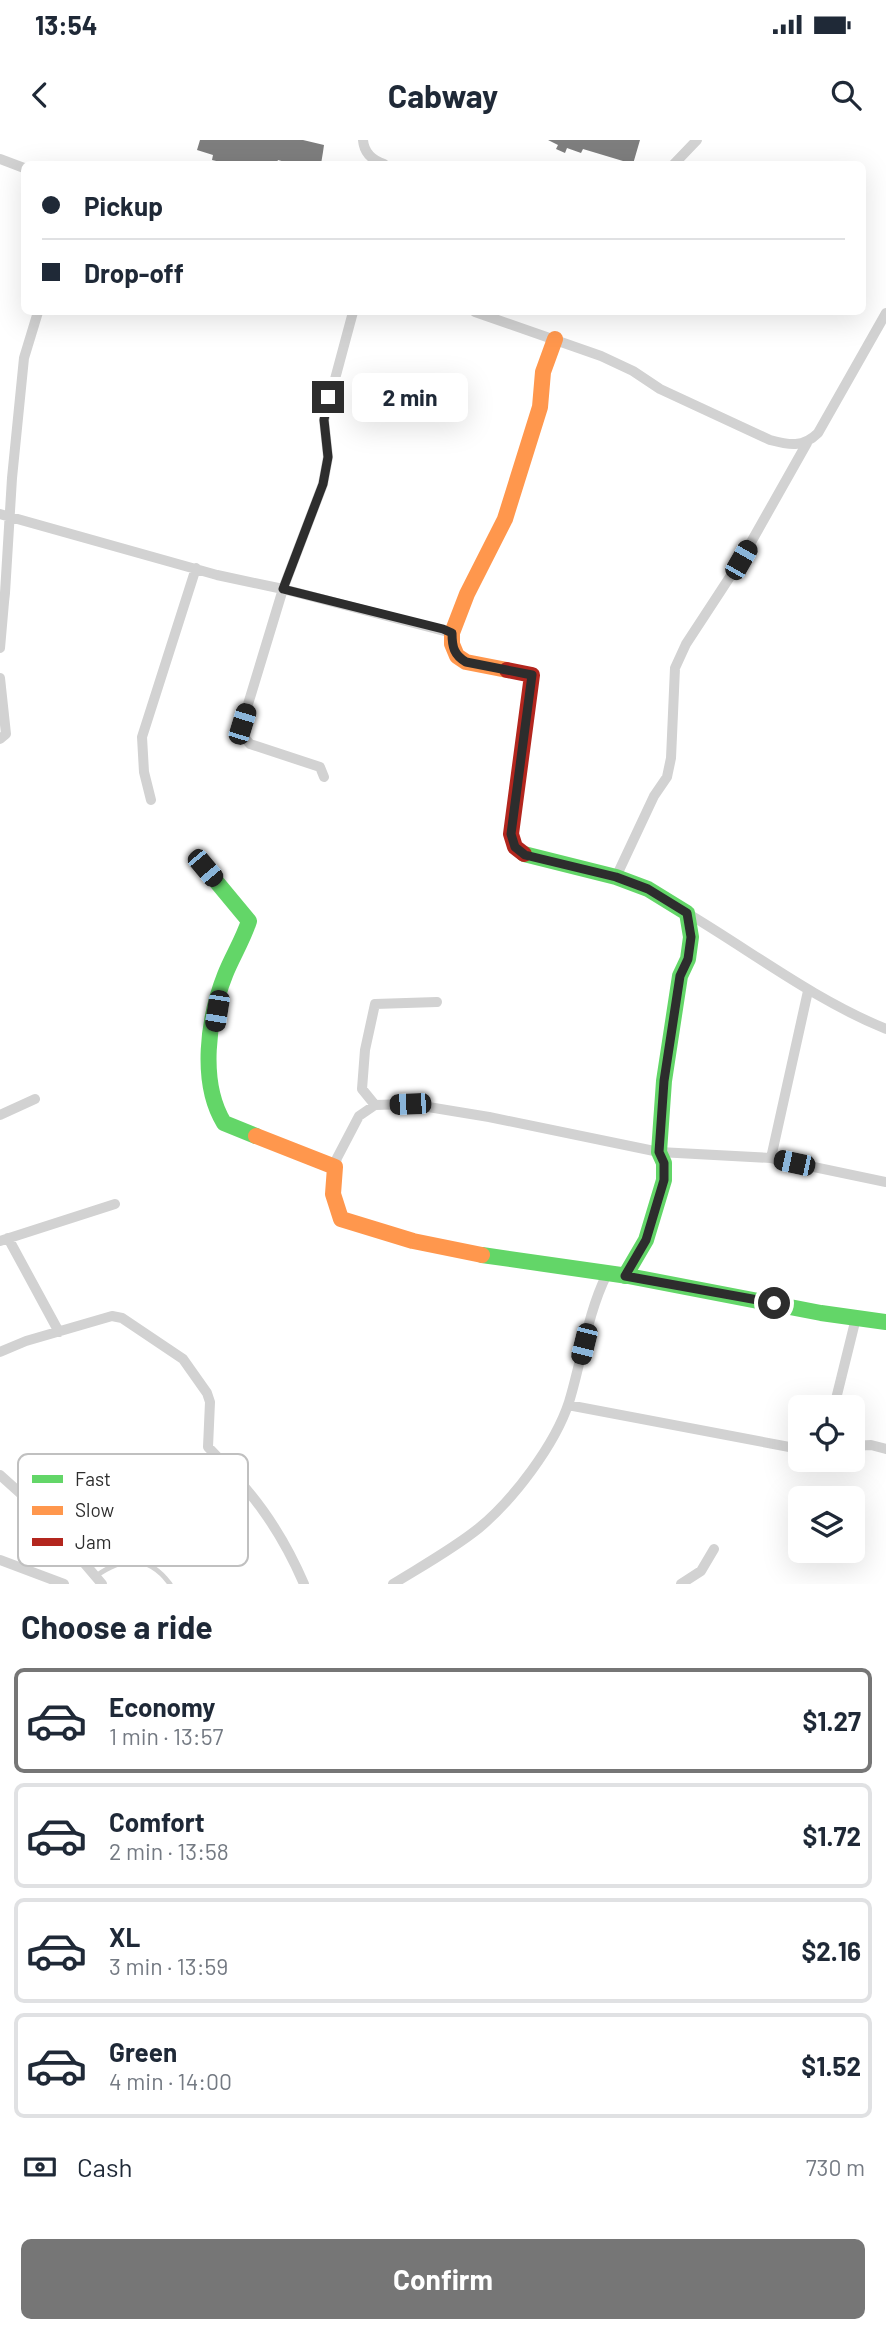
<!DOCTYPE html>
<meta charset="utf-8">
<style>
:root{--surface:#fff;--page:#f2f2f3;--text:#1f2937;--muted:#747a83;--line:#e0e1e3;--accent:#767676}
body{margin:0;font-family:Barlow,sans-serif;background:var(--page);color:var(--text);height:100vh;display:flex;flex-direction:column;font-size:26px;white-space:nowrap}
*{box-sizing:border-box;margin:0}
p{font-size:23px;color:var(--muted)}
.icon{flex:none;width:38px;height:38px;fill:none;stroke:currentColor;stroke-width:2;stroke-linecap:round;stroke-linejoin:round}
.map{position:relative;height:1444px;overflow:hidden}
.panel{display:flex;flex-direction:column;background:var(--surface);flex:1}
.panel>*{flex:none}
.guide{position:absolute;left:21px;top:21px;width:845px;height:154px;border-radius:10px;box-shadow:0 7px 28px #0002;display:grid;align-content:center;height:154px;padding:0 21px;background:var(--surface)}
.fabs{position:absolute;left:788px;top:1255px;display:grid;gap:14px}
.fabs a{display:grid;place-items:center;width:77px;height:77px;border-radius:10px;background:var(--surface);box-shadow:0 7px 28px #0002;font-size:35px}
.end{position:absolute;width:32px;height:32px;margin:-16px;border:9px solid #2d2d2d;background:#fff;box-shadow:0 0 0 4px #fff}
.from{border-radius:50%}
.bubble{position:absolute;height:49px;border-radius:10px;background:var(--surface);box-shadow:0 7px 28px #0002;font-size:23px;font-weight:700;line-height:49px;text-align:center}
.car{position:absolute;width:21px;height:42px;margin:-21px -10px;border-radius:9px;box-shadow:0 0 5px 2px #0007;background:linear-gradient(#222 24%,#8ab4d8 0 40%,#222 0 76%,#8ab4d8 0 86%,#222 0)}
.guide b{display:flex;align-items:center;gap:24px;height:66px;font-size:26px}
.guide b+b{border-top:2px solid var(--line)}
.guide i{width:18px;height:18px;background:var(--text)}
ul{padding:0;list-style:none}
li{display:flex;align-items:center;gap:21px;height:105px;margin:0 14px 10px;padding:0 7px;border:4px solid var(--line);border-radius:10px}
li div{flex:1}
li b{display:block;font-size:26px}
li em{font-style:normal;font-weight:700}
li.current{border-color:var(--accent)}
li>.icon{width:63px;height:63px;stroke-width:1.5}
h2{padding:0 21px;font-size:32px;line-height:84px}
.pay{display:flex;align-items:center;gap:18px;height:77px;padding:0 21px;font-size:26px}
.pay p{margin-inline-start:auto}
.primary-button{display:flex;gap:14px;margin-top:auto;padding:14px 21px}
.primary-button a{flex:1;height:80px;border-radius:10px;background:var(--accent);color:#fff;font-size:28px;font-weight:700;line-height:80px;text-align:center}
.status{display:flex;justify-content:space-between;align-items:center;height:49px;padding:0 35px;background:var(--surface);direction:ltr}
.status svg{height:19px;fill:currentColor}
header{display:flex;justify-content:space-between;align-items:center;height:91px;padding:0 21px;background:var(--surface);font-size:32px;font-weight:700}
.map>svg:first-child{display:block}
</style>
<div class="status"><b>13:54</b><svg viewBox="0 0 49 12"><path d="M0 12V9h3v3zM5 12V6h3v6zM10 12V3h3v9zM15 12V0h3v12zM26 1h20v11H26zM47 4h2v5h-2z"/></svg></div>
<header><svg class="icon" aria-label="back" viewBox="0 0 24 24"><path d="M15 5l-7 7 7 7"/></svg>Cabway<svg class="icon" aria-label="search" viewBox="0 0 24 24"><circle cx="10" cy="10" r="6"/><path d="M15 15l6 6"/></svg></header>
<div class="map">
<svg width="886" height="1444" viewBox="0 0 886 1444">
<rect width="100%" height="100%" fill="#fff"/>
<path fill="#7e7e7e" d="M200,0h103l21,5 -1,7 -2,12h-29l-14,-4 -2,4h-47l-17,-4 1,-5 -16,-5z
M548,0h92l-7,24 -50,-15 -2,4 -14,-5 -2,5 -9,-4 2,-4z"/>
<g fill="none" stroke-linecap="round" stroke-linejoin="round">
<path stroke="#d2d2d2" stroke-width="5" d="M96,1436c27,-19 52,-22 74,8"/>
<path stroke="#d2d2d2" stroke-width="10" d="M363,0c1,13 9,20 21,24
M0,19l24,9
M674,24l23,-24
M475,172l126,44 32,15 27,18 110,51c19,5 33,8 48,-7l68,-120
M0,374l217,61 66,14 169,44
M0,462h4l1,-9 7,-115 12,-120 14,-46
M0,508l4,-46
M0,538l6,56 -6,5
M324,637l-4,-10 -70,-23 -7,-8 -1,-12 41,-135 40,-105 5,-27 -4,-37 29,-108
M151,660l-7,-28 -2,-35 54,-169
M616,737l38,-81 13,-19 4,-19 4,-90 11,-24 55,-84 66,-117
M687,773c67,40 126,86 199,116
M375,965l-13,-16 3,-39 10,-46 62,-2
M0,975l35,-16
M771,1018l115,24
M335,1027l2,-9 22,-42 16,-11 35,-1 79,13 170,35 112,6 37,-167
M8,1098l51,94
M0,1101l115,-37
M0,1212l26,-11 86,-25 10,2 61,41 24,34 3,9 -2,45c43,44 71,79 96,137
M568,1265l232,44
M834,1267l22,-89
M852,1306l19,-1 15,4
M0,1335l40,36 62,73
M0,1420l64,24
M393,1444c29,-18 60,-35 86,-56 34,-28 76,-83 90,-126 13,-42 18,-88 38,-128
M681,1444l20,-13 13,-22"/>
<path stroke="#63d668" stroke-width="16" d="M524,714l92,23 32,12 39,24 4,24 -3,22 -8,17 -16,105 -5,71 5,11v17l-18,60 -21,36
M205,728l44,53c-6,19 -17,36 -24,54 -17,43 -26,107 -1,148l32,13
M482,1115l146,21 193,37 65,9"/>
<path stroke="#ff974d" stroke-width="16" d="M507,530l-41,-8 -9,-6 -5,-12v-11l15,-39 38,-75 35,-112 3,-35 12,-33
M256,996l79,31 -2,27 8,25 72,22 69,14"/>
<path stroke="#b3261e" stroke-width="16" d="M507,530l25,5 -21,159 4,13 9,7"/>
</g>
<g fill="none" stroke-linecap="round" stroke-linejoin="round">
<path stroke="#2d2d2d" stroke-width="9" d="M328,257l-4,23 4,37 -5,27 -40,105 160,40 9,4c0,14 2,22 14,29l66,13 -21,159 4,13 10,8 91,22 32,12 39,24 4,24 -3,22 -8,17 -16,105 -5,71 5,11v17l-18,60 -21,36 149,27"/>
</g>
<rect x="18" y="1314" width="230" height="112" rx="10" fill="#fff" stroke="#c0c0c0" stroke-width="2"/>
<rect x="32" y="1335" width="31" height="8" fill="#63d668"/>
<rect x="32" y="1366" width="31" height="9" fill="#ff974d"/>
<rect x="32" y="1398" width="31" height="8" fill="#b3261e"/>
<g font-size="19" fill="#2d2d2d">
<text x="75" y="1346">Fast</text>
<text x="75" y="1377">Slow</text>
<text x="75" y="1409">Jam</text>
</g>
</svg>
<div class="fabs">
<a><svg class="icon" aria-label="locate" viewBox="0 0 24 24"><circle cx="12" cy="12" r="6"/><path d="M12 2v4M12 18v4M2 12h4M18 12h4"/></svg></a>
<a><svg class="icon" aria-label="layers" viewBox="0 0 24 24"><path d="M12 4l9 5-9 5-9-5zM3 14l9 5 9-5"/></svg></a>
</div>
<i class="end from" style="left:774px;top:1163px"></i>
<i class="end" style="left:328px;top:257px"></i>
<div class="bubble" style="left:352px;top:233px;width:116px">2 min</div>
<i class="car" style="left:741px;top:420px;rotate:30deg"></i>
<i class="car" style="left:242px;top:584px;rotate:17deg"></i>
<i class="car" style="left:205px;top:728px;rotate:140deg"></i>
<i class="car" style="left:217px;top:871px;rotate:189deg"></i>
<i class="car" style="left:410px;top:964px;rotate:268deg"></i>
<i class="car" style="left:794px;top:1023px;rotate:282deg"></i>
<i class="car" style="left:584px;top:1204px;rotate:194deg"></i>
<div class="guide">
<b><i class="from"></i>Pickup</b>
<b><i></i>Drop-off</b>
</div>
</div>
<section class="panel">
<h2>Choose a ride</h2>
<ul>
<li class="current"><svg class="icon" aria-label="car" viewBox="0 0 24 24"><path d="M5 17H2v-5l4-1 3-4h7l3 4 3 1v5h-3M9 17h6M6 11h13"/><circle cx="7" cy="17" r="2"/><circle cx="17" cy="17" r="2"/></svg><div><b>Economy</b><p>1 min · 13:57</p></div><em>$1.27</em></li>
<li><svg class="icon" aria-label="car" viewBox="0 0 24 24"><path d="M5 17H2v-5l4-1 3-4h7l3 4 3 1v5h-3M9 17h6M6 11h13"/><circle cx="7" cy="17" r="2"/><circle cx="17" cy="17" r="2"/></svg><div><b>Comfort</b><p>2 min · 13:58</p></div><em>$1.72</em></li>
<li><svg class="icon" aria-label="car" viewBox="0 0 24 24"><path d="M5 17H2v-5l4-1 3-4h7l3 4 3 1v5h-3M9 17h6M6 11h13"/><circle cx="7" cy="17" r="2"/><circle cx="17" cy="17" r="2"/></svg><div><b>XL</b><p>3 min · 13:59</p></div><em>$2.16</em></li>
<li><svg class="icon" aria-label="car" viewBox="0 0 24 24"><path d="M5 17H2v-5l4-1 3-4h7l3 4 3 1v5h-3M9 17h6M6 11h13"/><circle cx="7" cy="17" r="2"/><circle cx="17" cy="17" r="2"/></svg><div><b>Green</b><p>4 min · 14:00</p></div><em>$1.52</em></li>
</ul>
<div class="pay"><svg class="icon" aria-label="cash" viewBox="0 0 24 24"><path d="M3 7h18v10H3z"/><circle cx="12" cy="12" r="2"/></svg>Cash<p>730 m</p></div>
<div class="primary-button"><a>Confirm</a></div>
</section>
